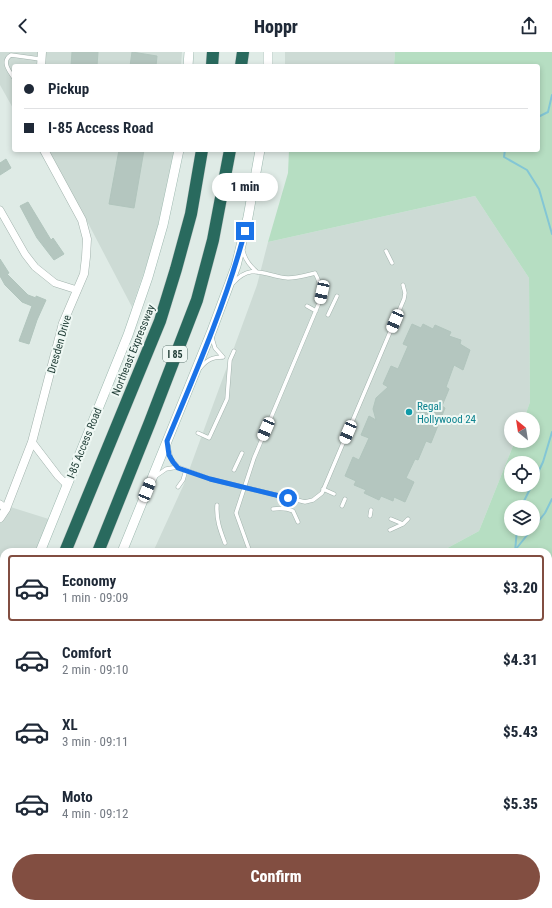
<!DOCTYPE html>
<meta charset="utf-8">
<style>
:root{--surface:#fff;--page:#f6f6f7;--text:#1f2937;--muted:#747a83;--line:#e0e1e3;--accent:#824e41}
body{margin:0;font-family:"Roboto Condensed",sans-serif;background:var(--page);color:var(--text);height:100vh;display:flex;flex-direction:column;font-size:15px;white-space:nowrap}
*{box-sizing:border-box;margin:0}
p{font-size:13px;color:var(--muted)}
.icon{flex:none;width:22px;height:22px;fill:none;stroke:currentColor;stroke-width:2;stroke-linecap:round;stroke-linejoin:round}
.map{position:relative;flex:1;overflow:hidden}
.drawer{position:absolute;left:0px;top:496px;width:552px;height:360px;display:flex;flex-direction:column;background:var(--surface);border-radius:12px 12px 0 0;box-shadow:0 2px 6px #0003}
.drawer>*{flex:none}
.guide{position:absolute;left:12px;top:12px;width:528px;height:88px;border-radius:4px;box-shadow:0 2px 6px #0003;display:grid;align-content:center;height:88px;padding:0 12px;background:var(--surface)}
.needle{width:26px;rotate:330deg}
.buttons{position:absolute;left:504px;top:360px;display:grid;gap:8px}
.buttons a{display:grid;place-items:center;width:36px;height:36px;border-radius:50%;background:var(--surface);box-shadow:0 2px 6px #0003;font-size:20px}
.end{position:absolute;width:18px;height:18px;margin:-9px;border:5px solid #1a73e8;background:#fff;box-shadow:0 0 0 2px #fff}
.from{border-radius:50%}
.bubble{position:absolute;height:28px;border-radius:14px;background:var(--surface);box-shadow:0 2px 6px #0003;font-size:13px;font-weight:800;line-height:28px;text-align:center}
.car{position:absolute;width:12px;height:24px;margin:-12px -6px;border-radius:5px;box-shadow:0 0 3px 1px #0007;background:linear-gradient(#fff 24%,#345 0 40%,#fff 0 76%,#345 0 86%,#fff 0)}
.guide b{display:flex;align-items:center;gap:14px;height:38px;font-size:15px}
.guide b+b{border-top:1px solid var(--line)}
.guide i{width:10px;height:10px;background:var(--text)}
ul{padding:7px 0 0;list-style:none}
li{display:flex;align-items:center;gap:12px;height:66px;margin:0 8px 6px;padding:0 4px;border:2px solid transparent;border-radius:4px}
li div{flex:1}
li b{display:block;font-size:15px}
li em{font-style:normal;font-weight:800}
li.selected{border-color:var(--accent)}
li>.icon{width:36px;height:36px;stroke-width:1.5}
.primary-button{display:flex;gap:8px;margin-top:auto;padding:8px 12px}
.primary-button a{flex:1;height:46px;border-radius:24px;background:var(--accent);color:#fff;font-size:16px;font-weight:800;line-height:46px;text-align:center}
header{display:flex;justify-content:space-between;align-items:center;height:52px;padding:0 12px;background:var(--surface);font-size:18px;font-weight:800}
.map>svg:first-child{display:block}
</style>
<header><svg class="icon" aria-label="back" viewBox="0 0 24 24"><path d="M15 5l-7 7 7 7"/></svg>Hoppr<svg class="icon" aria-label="share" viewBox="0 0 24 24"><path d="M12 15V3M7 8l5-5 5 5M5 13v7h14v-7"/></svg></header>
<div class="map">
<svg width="552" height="856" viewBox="0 0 552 856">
<rect width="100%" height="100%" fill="#dfebe6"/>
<path fill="#cddbd5" d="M0,0h182l-1,14h-167v44l-14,-25z
M285,0h110l-1,14h-109z
M38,98h138l-3,38 -41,119 -44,-84z
M475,144l54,82 1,124 -6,17h-13v22h4l-36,90 -39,21h-287l31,-68 73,-199 11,-43z
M4,453l51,16 -14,31h-37v88l-4,11v-139z"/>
<path fill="#b6dec2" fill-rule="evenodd" d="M395,0h157v508l-4,16v-24h-108l39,-21 36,-90h18v-22h-9l6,-17 -1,-124 -54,-82 -207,46 20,-69 1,-23h249v-84h-144zM511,411h22v22h-22zM511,455h22v22h-22z
M393,852h74l-1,4h-75z"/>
<path fill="#83c6d5" d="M552,766v90h-14l-3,-4h13v-82z"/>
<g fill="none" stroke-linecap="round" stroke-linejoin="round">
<path stroke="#83c6d5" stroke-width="2" d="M538,65l10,-5 4,-17
M505,98l-1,7 23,13 12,19 13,45
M533,431l10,-21 9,-30
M521,455l11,-22
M533,476l12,-15 7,-14
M516,497l16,-20
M515,500l2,-23
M548,732l4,3
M445,856l4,-4"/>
</g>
<path fill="#b4c6bf" stroke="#b1c5bd" d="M72,0h26l-1,14h-26z
M132,0l25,4 -1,10h-26z
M119,98h25l-10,58 -25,-4z
M6,107l5,9 -11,7v-12z
M28,150l23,38 2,-2 11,16 -10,6 -17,-22 -17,-32z
M0,207l9,14 -2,1 21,21 8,3v-2l10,4 -9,20 -8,24 -10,-3 13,-35 -10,-4 -17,-17 -5,-9z
M412,272l9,4 2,-4 10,5 2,-4 16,7 -2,4 12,4 -1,4 10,6 -7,20 -9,-5 -8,22 3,2 -7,17 3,2 -14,35 -5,-2 -8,19 -3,-1 -9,19 8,4 -9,20 -11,-5 -1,4 -12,-5 -2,4 -15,-7 2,-3 -12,-5 2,-4 -11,-5 8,-19 6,3 10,-22 -8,-3 8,-19 7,4 -3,-11 3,-11 12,-11 -5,-3 8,-18 7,3 10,-23 -5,-2z"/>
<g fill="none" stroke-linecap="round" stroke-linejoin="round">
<g stroke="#a2b3ad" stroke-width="4.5">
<path id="service" d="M14,26c-5,-7 -13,-17 -3,-23l29,4
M243,199c2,9 7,15 14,21
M386,199l6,12
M233,231c19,-21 31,-7 55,-5 9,0 19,-3 27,-5 6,11 7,18 4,30l-65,155 -18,55 14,39
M307,254l9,5
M328,263l9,-19
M212,286l3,10 8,9
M200,316c7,-8 12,-11 23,-11
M198,381l11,5 18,-39 3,-39 4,-9
M168,394l3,13 7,8
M234,418l8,-17
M156,424l10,-7 12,-2 32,12 95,23 8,-2 9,-7 82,-194 1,-6 -2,-8
M178,435l5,-7 3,-10
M323,437l11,5
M217,453c-1,14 3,25 8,38
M342,454l3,-7
M273,457c7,-1 13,-1 20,2l5,11
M370,464l1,-6
M391,467l12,5
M390,478l13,-6 5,-5
M0,528l1,1"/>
</g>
<g stroke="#a2b3ad" stroke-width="8">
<path id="minor" d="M0,158l25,44 10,13 20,16 22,7
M32,390l26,34 9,9
M0,452l6,5
M0,835l4,1
M0,851l8,3
M170,852l8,4
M209,852l3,4
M280,856l4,-4"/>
</g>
<g stroke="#a2b3ad" stroke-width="9">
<path id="tertiary" d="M41,14l1,-14
M0,466l6,-9 26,-67 31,-119 21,-49 2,-17 1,-18 -5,-19 -38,-70"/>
</g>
<g stroke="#9db8af" stroke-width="10">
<path id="secondary" d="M188,14l1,-14
M268,14v-14
M40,500l88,-217 20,-58 15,-52 16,-75
M122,500l89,-219 25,-67 12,-49 12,-67
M0,598l4,-10
M0,799l4,-10"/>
</g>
<g stroke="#c0c8c6" stroke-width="13">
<path id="motorway" d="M212,14l1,-14
M241,14l2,-14
M65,500l95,-231 16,-52 15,-55 11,-64
M98,500l52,-130 47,-122 16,-60 17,-90
M0,658l4,-10
M0,734l4,-9"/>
</g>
<use href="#service" stroke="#fff" stroke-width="3.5"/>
<use href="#minor" stroke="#fff" stroke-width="7"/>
<use href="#tertiary" stroke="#fff" stroke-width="8"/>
<use href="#secondary" stroke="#fff" stroke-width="9"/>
<use href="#motorway" stroke="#296a5e" stroke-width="12"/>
</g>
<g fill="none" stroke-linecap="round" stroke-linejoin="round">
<path stroke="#1a73e8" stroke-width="5" d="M245,179c-19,72 -49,141 -78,210l2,14 4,7 5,6 32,11 78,19"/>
</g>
<circle fill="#0f9aa8" stroke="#eff8f4" stroke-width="1.5" cx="409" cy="360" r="4"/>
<g text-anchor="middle" stroke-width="4" stroke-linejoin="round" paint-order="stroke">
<rect fill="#eff8f4" stroke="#5d746e" stroke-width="1" x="163" y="294" width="24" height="16" rx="3"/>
<g font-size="10" font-weight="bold" fill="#1f3c35">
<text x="175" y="306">I 85</text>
</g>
<g font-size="11" fill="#1f3c35" stroke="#eff8f4">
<text transform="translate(59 292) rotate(-74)" y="4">Dresden Drive</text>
<text transform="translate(133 298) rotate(-68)" y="4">Northeast Expressway</text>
<text transform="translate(84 391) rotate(-68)" y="4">I-85 Access Road</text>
</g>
<g font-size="11" fill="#0d838f" stroke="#eff8f4" text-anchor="start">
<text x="417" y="358">Regal<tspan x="417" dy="13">Hollywood 24</tspan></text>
</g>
</g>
</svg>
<div class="buttons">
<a><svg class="needle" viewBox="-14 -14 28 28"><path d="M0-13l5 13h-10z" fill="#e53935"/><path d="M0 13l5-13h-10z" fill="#747a83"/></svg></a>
<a><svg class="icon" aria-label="locate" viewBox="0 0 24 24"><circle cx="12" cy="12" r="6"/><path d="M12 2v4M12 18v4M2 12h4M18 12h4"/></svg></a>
<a><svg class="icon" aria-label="layers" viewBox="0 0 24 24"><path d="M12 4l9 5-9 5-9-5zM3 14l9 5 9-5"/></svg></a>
</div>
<i class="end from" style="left:288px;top:446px"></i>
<i class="end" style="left:245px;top:179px"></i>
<div class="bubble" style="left:212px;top:121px;width:66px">1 min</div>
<i class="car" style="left:322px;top:240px;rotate:192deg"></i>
<i class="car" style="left:395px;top:269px;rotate:203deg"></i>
<i class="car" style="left:266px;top:377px;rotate:203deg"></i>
<i class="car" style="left:348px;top:380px;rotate:203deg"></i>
<i class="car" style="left:147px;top:438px;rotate:22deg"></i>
<div class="guide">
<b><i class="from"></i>Pickup</b>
<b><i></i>I-85 Access Road</b>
</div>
<section class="drawer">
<ul>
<li class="selected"><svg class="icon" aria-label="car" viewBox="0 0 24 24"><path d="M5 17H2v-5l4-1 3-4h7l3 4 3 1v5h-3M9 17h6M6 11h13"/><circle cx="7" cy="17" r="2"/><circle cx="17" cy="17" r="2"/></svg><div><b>Economy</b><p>1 min · 09:09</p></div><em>$3.20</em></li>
<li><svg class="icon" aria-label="car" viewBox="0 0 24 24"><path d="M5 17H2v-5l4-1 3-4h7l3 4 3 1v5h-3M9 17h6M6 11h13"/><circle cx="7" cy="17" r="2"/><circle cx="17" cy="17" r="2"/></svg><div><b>Comfort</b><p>2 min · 09:10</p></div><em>$4.31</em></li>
<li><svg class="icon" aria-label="car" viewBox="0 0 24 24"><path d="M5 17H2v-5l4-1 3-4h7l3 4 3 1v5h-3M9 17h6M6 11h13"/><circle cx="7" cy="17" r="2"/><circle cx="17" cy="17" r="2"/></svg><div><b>XL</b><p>3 min · 09:11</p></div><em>$5.43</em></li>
<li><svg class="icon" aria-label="car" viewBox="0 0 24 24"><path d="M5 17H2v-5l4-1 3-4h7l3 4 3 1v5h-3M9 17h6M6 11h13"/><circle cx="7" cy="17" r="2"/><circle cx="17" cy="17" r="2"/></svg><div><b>Moto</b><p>4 min · 09:12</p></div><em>$5.35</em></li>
</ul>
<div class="primary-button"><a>Confirm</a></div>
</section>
</div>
